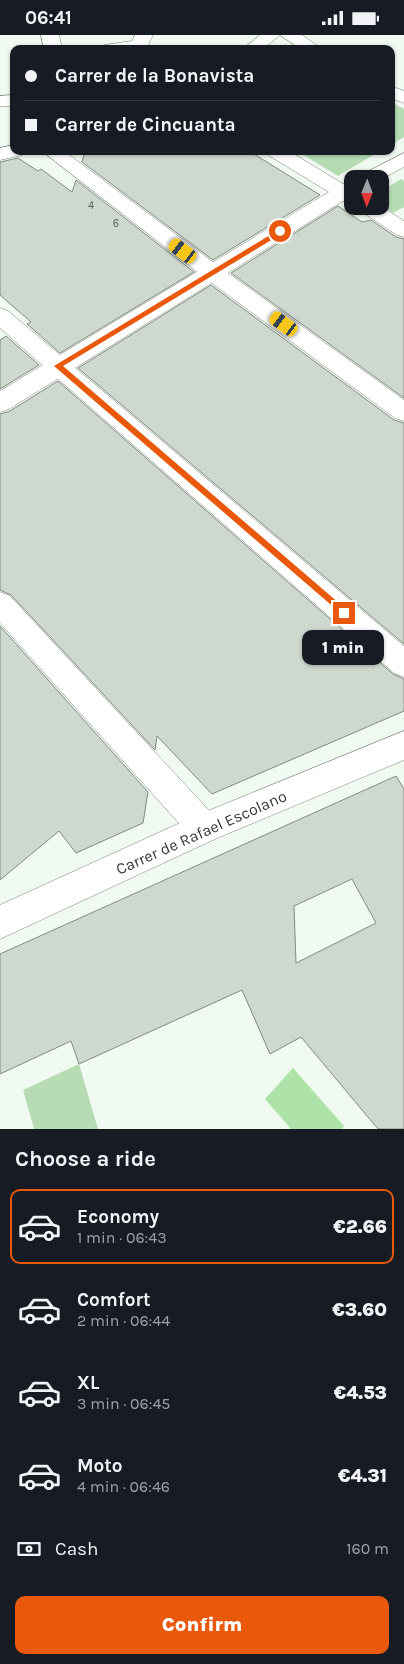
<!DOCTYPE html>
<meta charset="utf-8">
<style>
:root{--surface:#171b24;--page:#242831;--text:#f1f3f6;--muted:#9ea1a6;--line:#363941;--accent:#ea580c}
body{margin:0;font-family:Karla,sans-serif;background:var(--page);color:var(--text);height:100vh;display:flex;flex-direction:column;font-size:19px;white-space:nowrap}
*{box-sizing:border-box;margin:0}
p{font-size:16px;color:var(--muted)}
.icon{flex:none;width:28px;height:28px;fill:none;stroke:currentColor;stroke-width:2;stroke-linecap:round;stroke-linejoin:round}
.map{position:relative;height:1094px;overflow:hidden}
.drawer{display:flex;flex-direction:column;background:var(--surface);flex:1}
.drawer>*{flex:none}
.top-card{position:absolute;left:10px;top:10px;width:385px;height:110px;border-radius:10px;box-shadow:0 1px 4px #0004;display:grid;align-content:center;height:110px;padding:0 15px;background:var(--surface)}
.needle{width:32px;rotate:181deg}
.tools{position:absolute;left:344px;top:135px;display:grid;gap:10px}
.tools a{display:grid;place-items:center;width:45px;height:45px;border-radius:10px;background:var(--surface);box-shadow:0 1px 4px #0004;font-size:25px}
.end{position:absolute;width:22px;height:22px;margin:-11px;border:6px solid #ea580c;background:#fff;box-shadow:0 0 0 2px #fff}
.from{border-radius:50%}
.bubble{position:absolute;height:35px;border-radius:10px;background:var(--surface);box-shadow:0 1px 4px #0004;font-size:16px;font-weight:800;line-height:35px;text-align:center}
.car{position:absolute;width:15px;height:30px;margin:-15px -8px;border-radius:6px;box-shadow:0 0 4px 1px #0007;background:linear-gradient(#f5c518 24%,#345 0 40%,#f5c518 0 76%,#345 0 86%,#f5c518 0)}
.top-card b{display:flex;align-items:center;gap:18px;height:48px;font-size:19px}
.top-card b+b{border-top:1px solid var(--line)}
.top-card i{width:12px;height:12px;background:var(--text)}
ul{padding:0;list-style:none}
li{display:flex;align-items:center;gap:15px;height:75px;margin:0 10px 8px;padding:0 5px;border:2px solid transparent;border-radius:10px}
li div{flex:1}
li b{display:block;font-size:19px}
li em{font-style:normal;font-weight:800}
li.active{border-color:var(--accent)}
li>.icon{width:45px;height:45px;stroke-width:1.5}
h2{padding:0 15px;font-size:22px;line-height:60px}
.pay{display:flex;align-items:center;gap:12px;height:55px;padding:0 15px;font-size:19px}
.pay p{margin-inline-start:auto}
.primary-button{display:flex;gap:10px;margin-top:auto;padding:10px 15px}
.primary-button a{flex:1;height:58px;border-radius:10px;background:var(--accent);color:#fff;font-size:20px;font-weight:800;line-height:58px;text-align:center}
.status{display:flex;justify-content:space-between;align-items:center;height:35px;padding:0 25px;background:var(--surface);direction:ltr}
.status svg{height:14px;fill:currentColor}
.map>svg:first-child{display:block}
</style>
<div class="status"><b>06:41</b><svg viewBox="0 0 49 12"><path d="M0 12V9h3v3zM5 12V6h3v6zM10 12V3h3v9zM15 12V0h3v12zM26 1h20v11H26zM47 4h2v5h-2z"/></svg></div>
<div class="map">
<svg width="404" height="1094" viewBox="0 0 404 1094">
<rect width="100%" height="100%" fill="#f1faf0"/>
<path fill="#b7dcb4" d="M391,67l13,7v28l-13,8z
M297,116h83l-42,25z
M401,144l3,2v26l-11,6 -13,-8v-13z
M79,1029l19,65h-64l-11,-39z"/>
<path fill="#ade3a9" d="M293,1033l51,58 -2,3h-51l-26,-30z"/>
<path fill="#cfd8cf" stroke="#828a81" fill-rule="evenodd" d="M85,116h164l71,44 -107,65 -131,-98z
M18,123l20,13 3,-2 31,23 4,-12 118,92 -134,81 -33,-29 4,-2 -31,-27v-133z
M338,171l24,16 9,-2 25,17 8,2v159l-173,-125z
M211,250l183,135 10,3v221l-326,-276z
M6,301l33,29 -39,24v-49z
M58,346l335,293 11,5v32l-192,83 -55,-58 -2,14 -144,-155 -11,-5v-176l10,-3z
M0,591l148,166 -5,31 -67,30 -17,-22 -59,49z
M396,741l8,13v340h-26l-77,-92 -31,17 -28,-64 -163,74 -8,-23 -71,33v-120zM352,844l24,44 -80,40 -2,-57z"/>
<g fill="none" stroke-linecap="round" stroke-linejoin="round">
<g stroke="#798178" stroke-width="1">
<path id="minor" d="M41,0h18l3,14h-18z
M135,0h18l-7,14h-44l2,-4 28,-4z
M280,0h22l20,14h-21z
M391,51l13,5v12l-13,-5z
M14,60v11h-14v-10z
M266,116h23l54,33 9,-3v23l-9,-3 -334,208 -9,3v-21l329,-199 -61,-37z
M404,118v14l-24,13 -22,-1 3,-4z
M356,171h24l24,15v16l-7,-2 -38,-25z
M0,557l10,4 205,221 5,11 -5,11 -11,5 -11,-5 -193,-216z"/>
</g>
<g stroke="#798178" stroke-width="1">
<path id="tertiary" d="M260,0h20l-17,14h-20z
M14,110v6h10l-2,4 -22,5v-12z
M42,116h22l157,117 183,132v21l-9,-3 -190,-140z
M0,273l8,3 396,335v31l-10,-4 -394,-345z
M404,696v29l-189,79 -215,100v-34l193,-88z"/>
</g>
<use href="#minor" fill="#fff" fill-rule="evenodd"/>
<use href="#tertiary" fill="#fff" fill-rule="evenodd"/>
</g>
<path fill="#ea580c" d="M280,194l3,4 -220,133 284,244v5l-3,1 -290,-250z"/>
<g text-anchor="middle" stroke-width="4.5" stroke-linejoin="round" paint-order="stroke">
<g font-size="11" fill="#5d625c">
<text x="91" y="174">4</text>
<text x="116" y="192">6</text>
</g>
<g font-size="16" fill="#373a36" stroke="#fff">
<text transform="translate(201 797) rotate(-24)" y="6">Carrer de Rafael Escolano</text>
</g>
</g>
</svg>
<div class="tools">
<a><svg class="needle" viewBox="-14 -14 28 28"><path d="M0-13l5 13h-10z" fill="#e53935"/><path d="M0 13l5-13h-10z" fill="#9ea1a6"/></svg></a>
</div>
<i class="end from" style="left:280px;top:196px"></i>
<i class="end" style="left:344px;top:578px"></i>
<div class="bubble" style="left:302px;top:595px;width:82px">1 min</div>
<i class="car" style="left:183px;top:216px;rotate:307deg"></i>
<i class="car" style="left:284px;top:289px;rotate:306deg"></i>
<div class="top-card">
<b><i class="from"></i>Carrer de la Bonavista</b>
<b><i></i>Carrer de Cincuanta</b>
</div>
</div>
<section class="drawer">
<h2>Choose a ride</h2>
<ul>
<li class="active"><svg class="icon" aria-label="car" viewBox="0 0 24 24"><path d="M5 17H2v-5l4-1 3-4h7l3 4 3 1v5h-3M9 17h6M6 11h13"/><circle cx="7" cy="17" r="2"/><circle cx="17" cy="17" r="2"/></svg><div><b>Economy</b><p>1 min · 06:43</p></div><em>€2.66</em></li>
<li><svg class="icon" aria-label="car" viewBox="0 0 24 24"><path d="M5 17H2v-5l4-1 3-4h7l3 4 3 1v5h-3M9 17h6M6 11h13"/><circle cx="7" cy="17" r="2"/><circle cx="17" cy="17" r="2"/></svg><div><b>Comfort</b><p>2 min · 06:44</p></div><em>€3.60</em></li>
<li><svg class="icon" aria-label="car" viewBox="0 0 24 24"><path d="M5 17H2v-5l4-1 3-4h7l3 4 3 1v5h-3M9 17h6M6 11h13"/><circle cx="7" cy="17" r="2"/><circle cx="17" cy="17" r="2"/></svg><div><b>XL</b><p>3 min · 06:45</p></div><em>€4.53</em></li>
<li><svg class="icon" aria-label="car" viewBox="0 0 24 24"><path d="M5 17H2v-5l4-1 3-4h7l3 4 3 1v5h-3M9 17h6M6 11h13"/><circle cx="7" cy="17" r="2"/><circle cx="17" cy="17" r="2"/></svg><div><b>Moto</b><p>4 min · 06:46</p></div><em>€4.31</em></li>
</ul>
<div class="pay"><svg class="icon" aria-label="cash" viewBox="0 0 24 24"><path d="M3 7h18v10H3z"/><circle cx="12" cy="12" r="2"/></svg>Cash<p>160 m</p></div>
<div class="primary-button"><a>Confirm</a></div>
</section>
